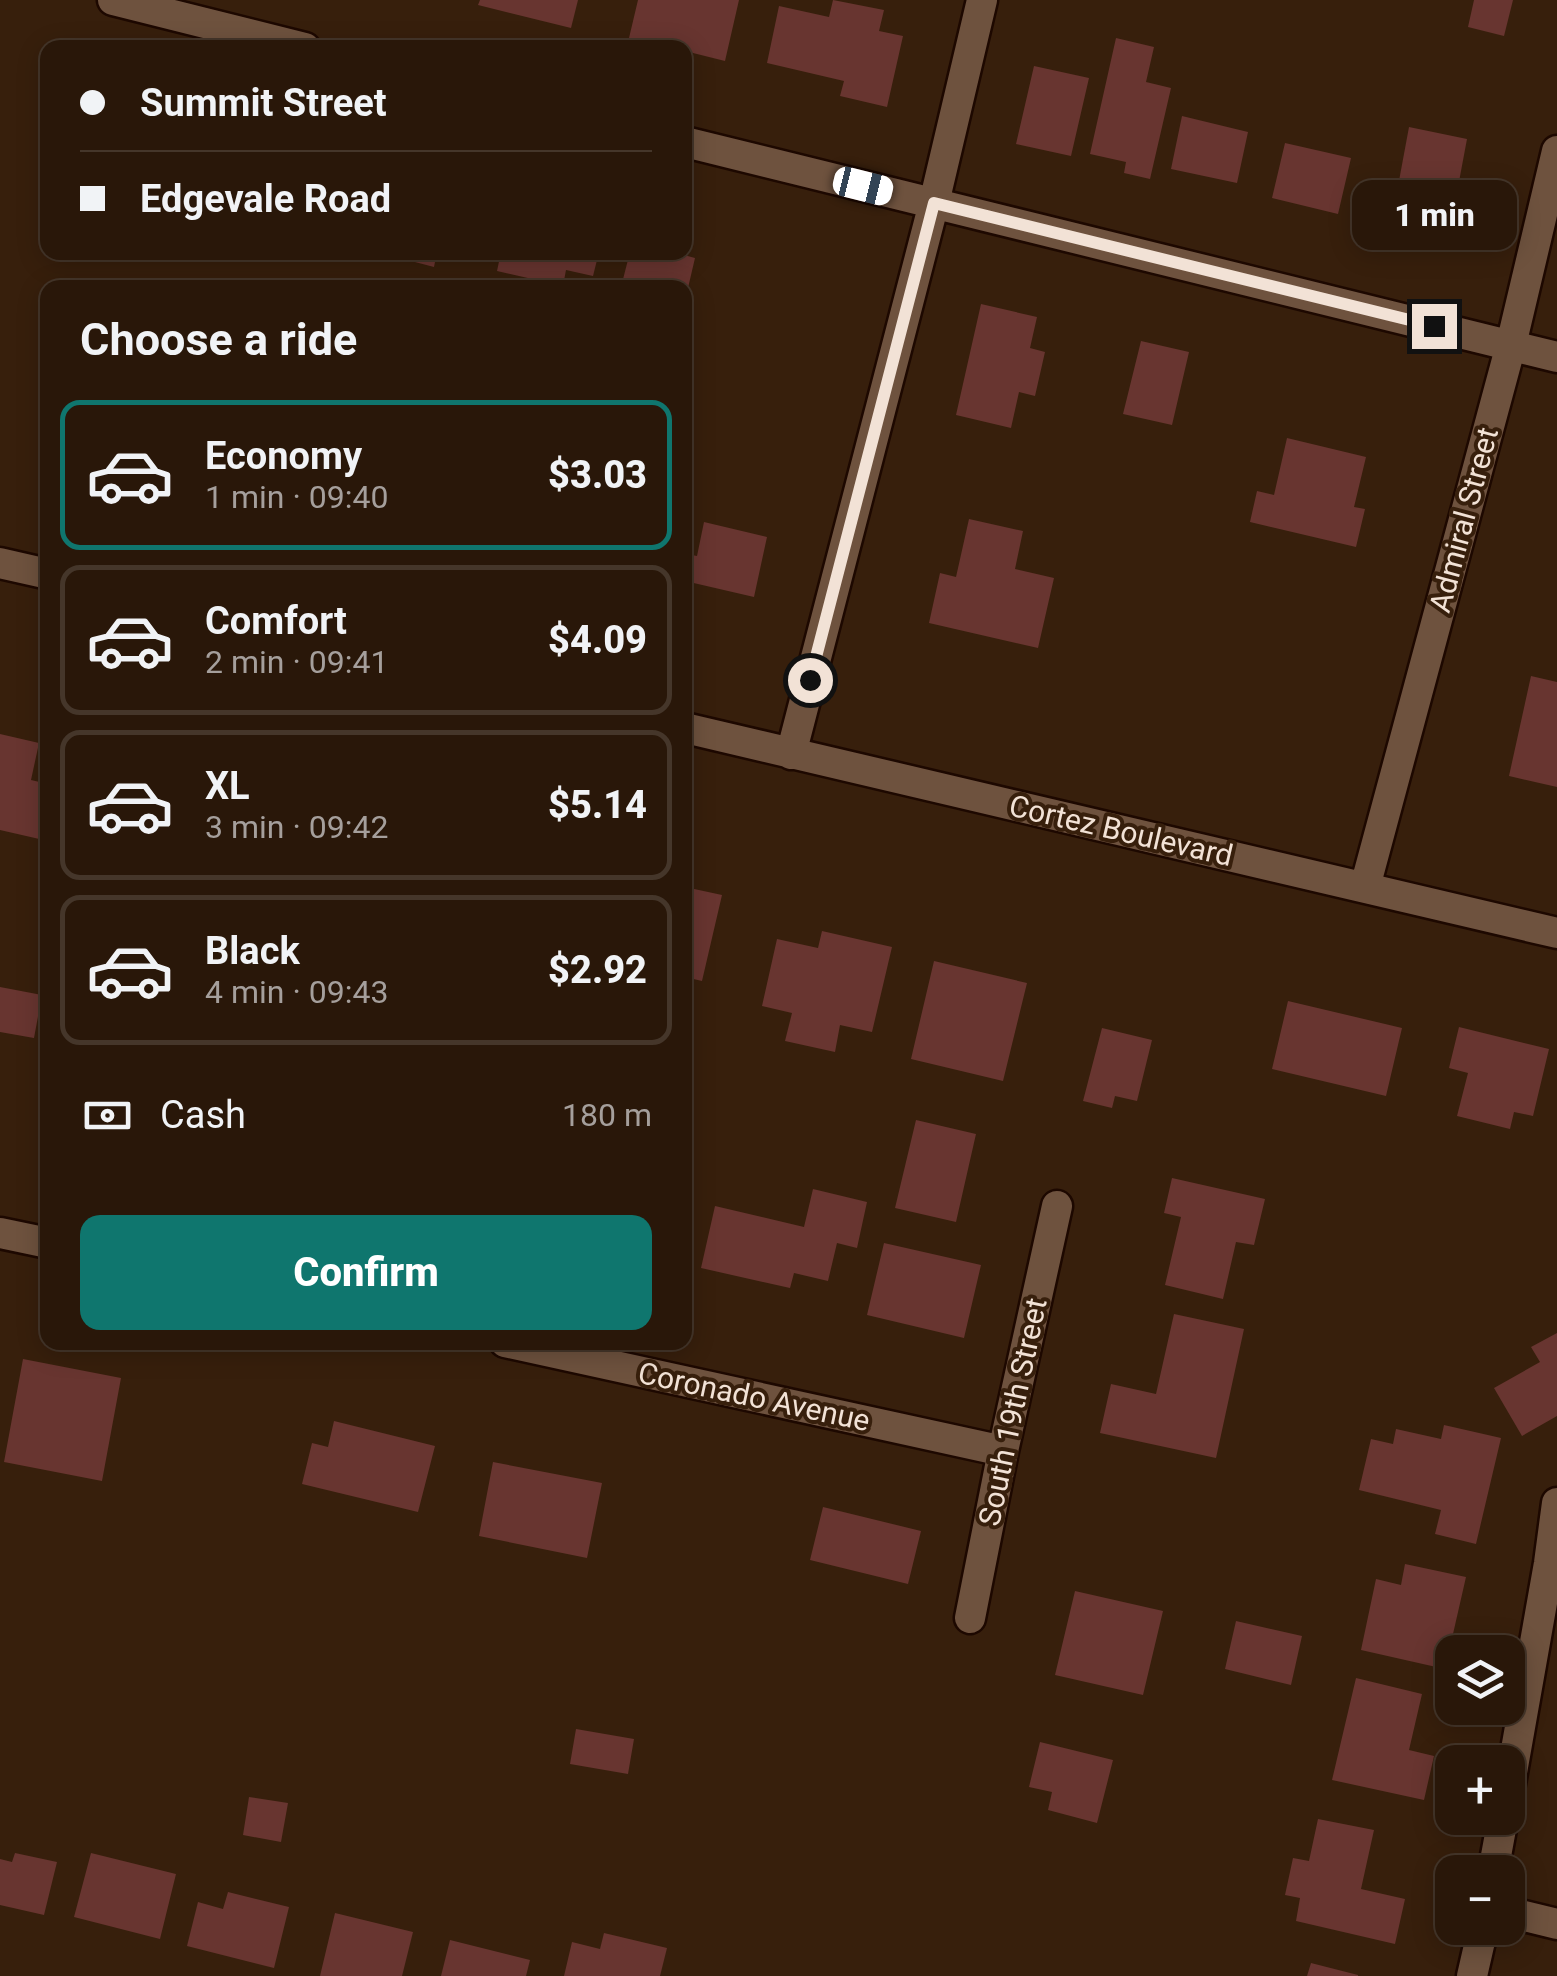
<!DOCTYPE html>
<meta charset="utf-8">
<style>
:root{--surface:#291709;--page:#352417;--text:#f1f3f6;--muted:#a59f9c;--line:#45362a;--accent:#0f766e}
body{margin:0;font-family:Roboto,sans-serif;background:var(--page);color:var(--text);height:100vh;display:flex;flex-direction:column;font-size:38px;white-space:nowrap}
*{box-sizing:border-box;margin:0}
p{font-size:32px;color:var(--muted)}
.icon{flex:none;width:55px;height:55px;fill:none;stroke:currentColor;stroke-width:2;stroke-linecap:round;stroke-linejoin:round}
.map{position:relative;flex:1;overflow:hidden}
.side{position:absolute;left:40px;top:280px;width:652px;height:1070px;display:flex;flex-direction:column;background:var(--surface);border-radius:20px;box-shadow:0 5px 25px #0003,0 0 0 2px var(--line)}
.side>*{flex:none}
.top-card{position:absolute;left:40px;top:40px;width:652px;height:220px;border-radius:20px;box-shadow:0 5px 25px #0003,0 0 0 2px var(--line);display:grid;align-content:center;height:220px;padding:0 40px;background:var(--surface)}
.fabs{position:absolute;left:1435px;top:1635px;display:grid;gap:20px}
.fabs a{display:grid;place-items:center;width:90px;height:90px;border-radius:20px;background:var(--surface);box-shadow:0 5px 25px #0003,0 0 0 2px var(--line);font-size:50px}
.end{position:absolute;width:45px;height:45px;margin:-22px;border:12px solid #f2e2d6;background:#111;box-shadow:0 0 0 5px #111}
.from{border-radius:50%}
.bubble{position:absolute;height:70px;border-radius:20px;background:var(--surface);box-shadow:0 5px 25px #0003,0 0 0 2px var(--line);font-size:32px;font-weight:800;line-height:70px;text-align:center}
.car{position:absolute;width:30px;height:60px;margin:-30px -15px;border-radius:12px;box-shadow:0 0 8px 2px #0007;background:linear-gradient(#fff 24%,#345 0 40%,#fff 0 76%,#345 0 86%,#fff 0)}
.top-card b{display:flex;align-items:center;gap:35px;height:95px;font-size:38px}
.top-card b+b{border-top:2px solid var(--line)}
.top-card i{width:25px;height:25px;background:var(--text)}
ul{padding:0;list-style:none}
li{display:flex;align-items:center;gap:30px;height:150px;margin:0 20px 15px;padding:0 20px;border:5px solid var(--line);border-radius:20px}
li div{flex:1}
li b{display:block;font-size:38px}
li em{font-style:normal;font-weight:800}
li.active{border-color:var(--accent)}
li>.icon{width:90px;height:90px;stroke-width:1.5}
h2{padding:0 40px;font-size:45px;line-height:120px}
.pay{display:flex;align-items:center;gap:25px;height:110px;padding:0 40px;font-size:38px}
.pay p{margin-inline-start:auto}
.button{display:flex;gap:20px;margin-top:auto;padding:20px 40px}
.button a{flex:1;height:115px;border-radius:20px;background:var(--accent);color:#fff;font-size:40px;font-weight:800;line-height:115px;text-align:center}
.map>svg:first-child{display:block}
</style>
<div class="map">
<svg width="1557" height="1976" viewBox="0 0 1557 1976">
<rect width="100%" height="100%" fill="#371f0c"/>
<path fill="#683530" d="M480,0h98l-7,28 -93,-23z
M638,0h101l-14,61 -40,-10v-3h-16l-40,-10z
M833,0l51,10 -5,21 24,5 -16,71 -47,-11 4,-15 -77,-18 12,-57 50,11z
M1474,0h39l-9,36 -36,-9z
M1116,38l38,9 -8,35 25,6 -21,91 -26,-6 2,-11 -36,-8z
M1034,66l55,12 -18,78 -55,-12z
M1182,116l66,16 -11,51 -66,-14z
M1409,127l58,12 -21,112 -58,-11z
M1285,143l66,15 -13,56 -66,-16z
M377,252h60l-3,15z
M501,252h98l-6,24 -27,-6 -3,16 -66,-15z
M630,252h43l22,6 -7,30 -67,-1z
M981,304l56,13 -7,31 15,4 -10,44 -16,-4 -8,36 -55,-13z
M1141,341l48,11 -17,73 -49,-11z
M1287,438l79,19 -12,50 11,2 -9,38 -106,-25 7,-31 17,4z
M969,519l54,12 -8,38 39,9 -16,70 -109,-25 11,-50 16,4z
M704,522l63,15 -13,60 -69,-16 2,-27 10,2z
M1531,676l26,6v105l-48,-11z
M0,734l39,9 -8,37 17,4v57l-48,-11z
M685,887l37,8 -20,86 -17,-4z
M822,931l70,16 -20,85 -32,-7 -5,27 -50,-11 7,-28 -30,-7 15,-67 41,9z
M934,961l93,22 -24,98 -92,-22z
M0,987l42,8 -8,43 -34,-6z
M1288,1001l114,27 -16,68 -114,-27z
M1459,1027l90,22 -16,67 -19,-4 -4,17 -53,-13 11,-43 -19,-5z
M1102,1028l50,12 -15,61 -22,-5 -3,12 -29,-7z
M916,1120l60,14 -20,88 -61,-14z
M1172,1178l93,21 -11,46 -18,-3 -13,57 -58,-14 16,-68 -17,-4z
M813,1189l54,13 -10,46 -20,-5 -9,38 -34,-8 -4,15 -89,-20 14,-62 89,21z
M884,1243l97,22 -17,73 -97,-23z
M1174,1314l70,15 -28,129 -116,-25 11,-49 45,10z
M1557,1333v83l-35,20 -28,-48 46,-26 -9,-15z
M23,1359l98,19 -19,103 -98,-19z
M334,1421l101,25 -17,66 -116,-28 10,-41 16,4z
M1444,1425l57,13 -25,106 -41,-10 6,-24 -82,-20 12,-51 22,5 3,-15 45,10z
M493,1462l109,21 -15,75 -108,-22z
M823,1507l98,24 -13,53 -98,-24z
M1405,1564l61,13 -21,92 -84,-19 15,-71 25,6z
M1075,1591l88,20 -20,84 -88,-20z
M1236,1621l66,15 -11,49 -66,-16z
M1356,1678l66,16 -13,56 25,6 -10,44 -92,-20z
M576,1729l58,10 -6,35 -58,-10z
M1040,1742l73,18 -16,63 -49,-13 4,-18 -23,-5z
M249,1797l39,6 -7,39 -38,-7z
M1318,1819l56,11 -13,59 44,10 -10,45 -99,-23 4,-23 -15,-3 8,-37 16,3z
M15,1853l42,9 -13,53 -44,-10v-46l12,3z
M91,1853l85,21 -16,65 -86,-22z
M228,1892l61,15 -15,61 -87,-22 11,-44 25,7z
M335,1913l78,19 -11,44h-82z
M604,1933l63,15 -7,28h-96l8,-34 28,7z
M450,1940l80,20 -4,16h-85z
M1311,1963l47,12v1h-51z"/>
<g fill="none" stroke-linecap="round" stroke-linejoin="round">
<g stroke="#1d0800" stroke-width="35">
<path id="minor" d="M113,0l192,48
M685,142l872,215
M0,563l48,11
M685,728l872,205
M791,754l143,-551 48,-203
M1365,887l146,-542 46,-194
M0,1233l48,10
M505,1342l498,109
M970,1618l33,-167 54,-245
M1508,1795l41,-232 8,-60
M1493,1872l10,-54
M1508,1912l49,12
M1472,1976l11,-48"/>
</g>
<use href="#minor" stroke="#6e523e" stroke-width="30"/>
</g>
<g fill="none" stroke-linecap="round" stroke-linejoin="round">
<path stroke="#f2e2d6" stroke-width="12" d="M810,680l124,-477 500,123"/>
</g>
<g text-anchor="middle" stroke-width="8" stroke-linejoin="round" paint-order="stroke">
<g font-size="30" fill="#f2e2d6" stroke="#371f0c">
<text transform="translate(1464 520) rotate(-75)" y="10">Admiral Street</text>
<text transform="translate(1121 831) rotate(13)" y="10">Cortez Boulevard</text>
<text transform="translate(754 1397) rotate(12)" y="10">Coronado Avenue</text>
<text transform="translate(1013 1412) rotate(-78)" y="10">South 19th Street</text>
</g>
</g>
</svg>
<div class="fabs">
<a><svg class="icon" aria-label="layers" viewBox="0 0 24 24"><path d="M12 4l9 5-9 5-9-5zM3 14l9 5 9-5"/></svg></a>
<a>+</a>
<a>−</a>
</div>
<i class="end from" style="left:810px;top:680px"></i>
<i class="end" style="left:1434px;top:326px"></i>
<div class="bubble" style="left:1352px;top:180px;width:165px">1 min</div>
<i class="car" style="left:863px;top:186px;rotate:104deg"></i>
<div class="top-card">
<b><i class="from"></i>Summit Street</b>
<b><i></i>Edgevale Road</b>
</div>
<section class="side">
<h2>Choose a ride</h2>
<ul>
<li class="active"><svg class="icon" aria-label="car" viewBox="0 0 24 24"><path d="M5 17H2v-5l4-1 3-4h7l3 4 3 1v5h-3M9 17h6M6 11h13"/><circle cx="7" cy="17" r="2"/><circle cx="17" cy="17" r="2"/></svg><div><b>Economy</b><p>1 min · 09:40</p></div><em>$3.03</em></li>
<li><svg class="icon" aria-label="car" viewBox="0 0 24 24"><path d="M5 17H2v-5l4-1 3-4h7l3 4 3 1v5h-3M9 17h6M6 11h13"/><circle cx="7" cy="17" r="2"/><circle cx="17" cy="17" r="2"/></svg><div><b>Comfort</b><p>2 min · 09:41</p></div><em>$4.09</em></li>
<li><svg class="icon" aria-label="car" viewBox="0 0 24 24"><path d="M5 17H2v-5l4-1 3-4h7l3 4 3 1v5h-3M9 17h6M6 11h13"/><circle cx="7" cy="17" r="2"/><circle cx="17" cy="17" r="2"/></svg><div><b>XL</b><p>3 min · 09:42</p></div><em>$5.14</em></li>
<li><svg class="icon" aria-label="car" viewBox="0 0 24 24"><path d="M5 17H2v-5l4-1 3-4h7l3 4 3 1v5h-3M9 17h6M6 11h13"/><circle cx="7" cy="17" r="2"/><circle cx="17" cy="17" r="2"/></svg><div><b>Black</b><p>4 min · 09:43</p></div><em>$2.92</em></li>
</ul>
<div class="pay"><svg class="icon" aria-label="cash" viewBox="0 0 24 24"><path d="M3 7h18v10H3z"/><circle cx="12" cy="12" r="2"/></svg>Cash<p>180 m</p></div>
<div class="button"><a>Confirm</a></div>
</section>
</div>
